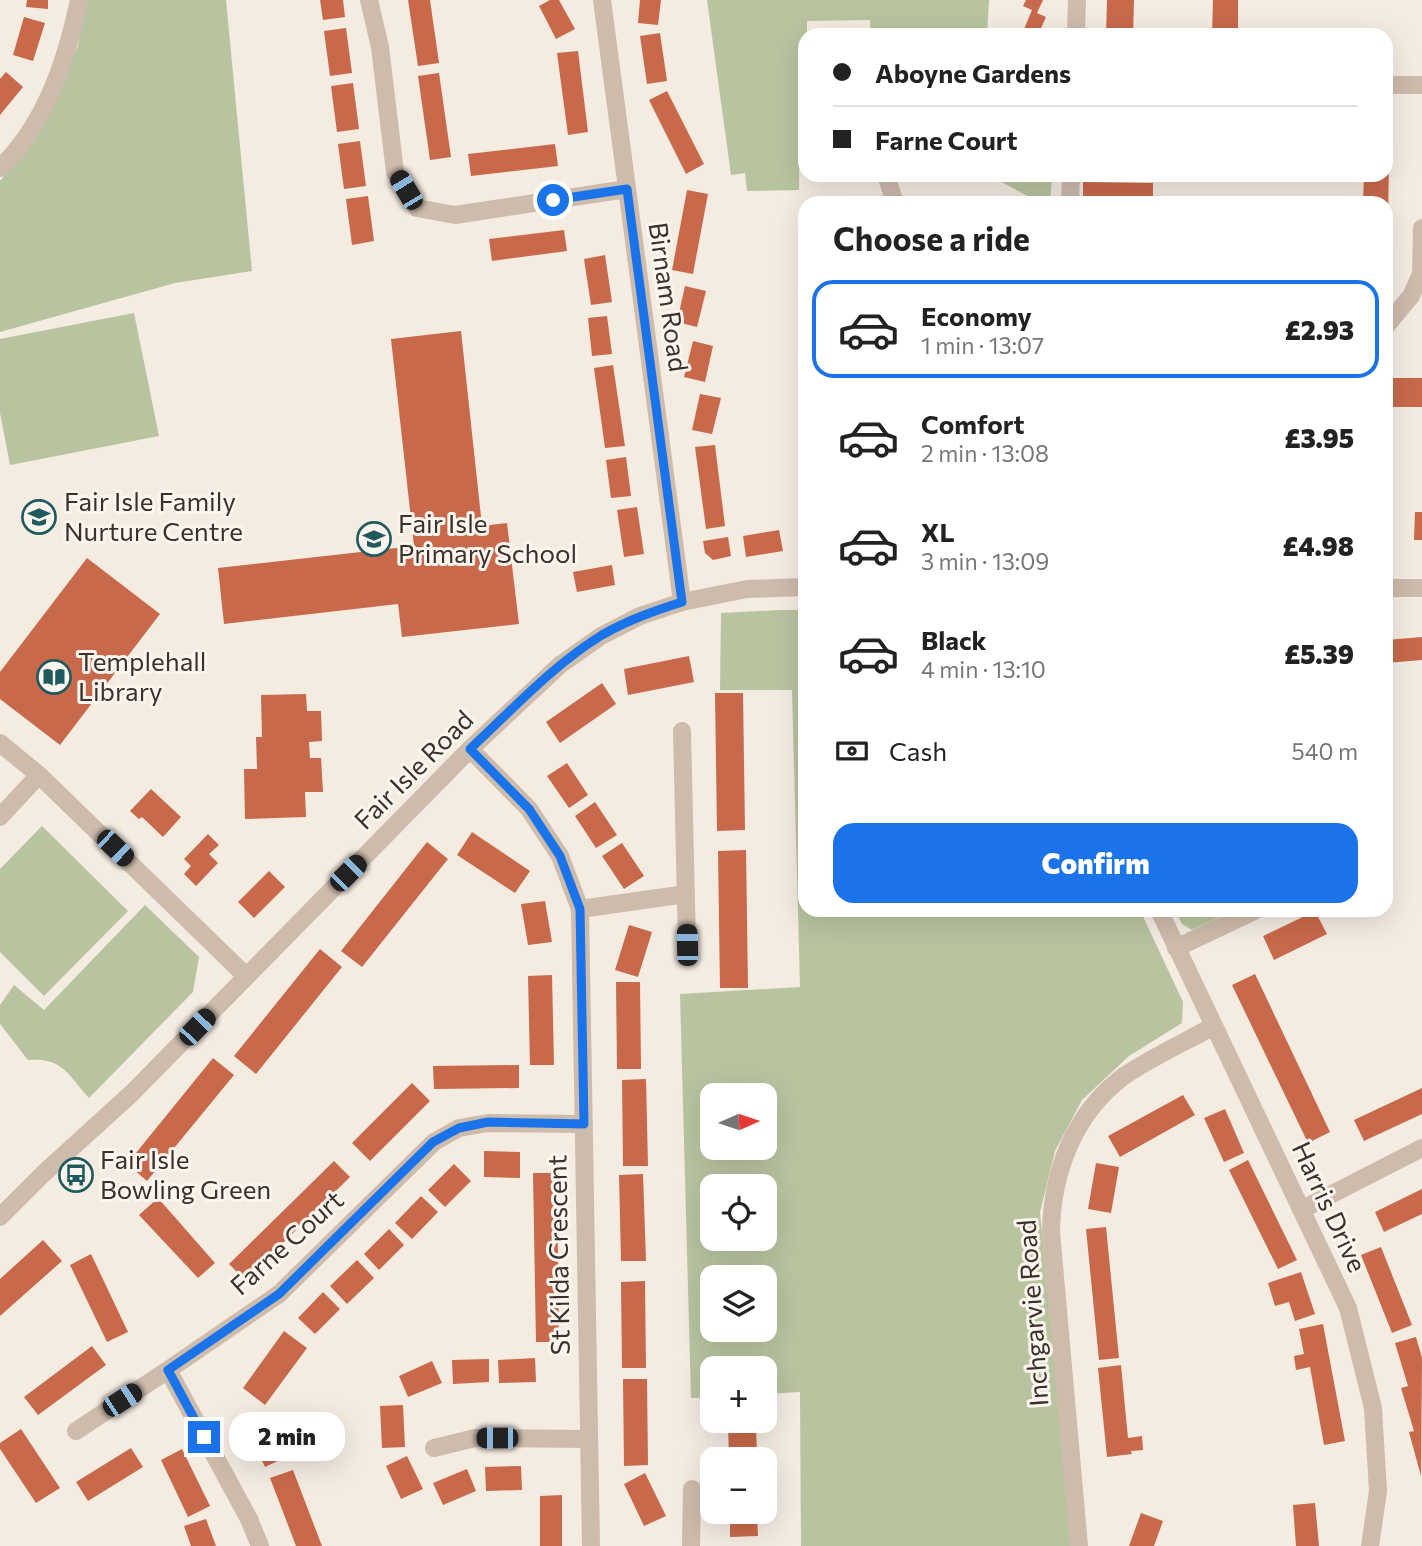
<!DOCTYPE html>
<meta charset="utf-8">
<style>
:root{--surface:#fff;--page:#f6f6f6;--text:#222;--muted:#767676;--line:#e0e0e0;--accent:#1a73e8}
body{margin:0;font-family:Commissioner,sans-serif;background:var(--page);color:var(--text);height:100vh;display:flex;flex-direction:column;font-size:26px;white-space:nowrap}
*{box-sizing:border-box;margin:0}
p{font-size:23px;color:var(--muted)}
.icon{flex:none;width:38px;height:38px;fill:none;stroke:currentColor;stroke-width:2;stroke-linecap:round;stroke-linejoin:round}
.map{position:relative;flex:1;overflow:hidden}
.side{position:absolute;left:798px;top:196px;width:595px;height:721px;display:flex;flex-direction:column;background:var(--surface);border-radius:21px;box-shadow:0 7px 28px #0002}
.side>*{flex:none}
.hud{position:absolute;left:798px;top:28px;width:595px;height:154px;border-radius:21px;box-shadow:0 7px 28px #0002;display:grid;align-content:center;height:154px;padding:0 35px;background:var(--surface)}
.needle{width:46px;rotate:87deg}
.buttons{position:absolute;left:700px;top:1083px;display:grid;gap:14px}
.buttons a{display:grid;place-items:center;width:77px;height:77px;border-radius:14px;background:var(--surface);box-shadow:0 7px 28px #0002;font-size:35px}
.end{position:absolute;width:32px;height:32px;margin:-16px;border:9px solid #1a73e8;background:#fff;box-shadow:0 0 0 4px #fff}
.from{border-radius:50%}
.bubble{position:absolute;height:49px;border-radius:21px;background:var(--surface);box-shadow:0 7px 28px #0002;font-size:23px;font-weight:800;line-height:49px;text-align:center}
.car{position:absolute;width:21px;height:42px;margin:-21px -10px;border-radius:9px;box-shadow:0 0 5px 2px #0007;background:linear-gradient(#222 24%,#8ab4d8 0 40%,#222 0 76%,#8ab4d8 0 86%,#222 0)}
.hud b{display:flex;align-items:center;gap:24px;height:66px;font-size:26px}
.hud b+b{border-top:2px solid var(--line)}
.hud i{width:18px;height:18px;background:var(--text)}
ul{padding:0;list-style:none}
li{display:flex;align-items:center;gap:21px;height:98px;margin:0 14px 10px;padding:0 21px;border:4px solid transparent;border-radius:21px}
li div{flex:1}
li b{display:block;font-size:26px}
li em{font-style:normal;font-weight:800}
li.on{border-color:var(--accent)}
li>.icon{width:63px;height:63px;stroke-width:1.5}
h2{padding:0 35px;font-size:32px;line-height:84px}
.pay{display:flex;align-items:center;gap:18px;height:77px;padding:0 35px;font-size:26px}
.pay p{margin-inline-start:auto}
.primary-button{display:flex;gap:14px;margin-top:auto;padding:14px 35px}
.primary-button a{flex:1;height:80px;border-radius:21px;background:var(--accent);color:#fff;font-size:28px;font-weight:800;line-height:80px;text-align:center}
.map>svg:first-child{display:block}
</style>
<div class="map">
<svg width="1422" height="1546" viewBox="0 0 1422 1546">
<rect width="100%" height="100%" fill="#f4ebe1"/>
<path fill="#b8c4a0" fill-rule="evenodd" d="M85,0h141l26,271 -77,12 -175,49v-151l27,-33 37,-68 14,-35z
M707,0h282l-2,35h-116l-1,-15 -63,1v14h-2v74l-5,1 -1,80 -52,1 -2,-18 -14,2z
M989,175h63l-2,28h-10z
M134,313l25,123 -149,29 -10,-52v-74z
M780,610h25v300h335l43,92 -1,21 -53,33 -47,44 -27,51 -15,61 32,334h-271l-1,-154 -35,2v-26h-53v29l-21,1 -11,-404 120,-7 -8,-297h-72l1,-77zM712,1096h53v52h-53zM712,1186h53v53h-53zM712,1278h53v52h-53z
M42,826l86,85 -84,85 -44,-44v-83z
M145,905l54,52 -6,35 -104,106c-21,-23 -26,-41 -61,-38l-28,-36v-19l14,-20 30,25z
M1175,910h59l-42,20 -10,-6z"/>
<path fill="#c8694b" d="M27,0h21v9l-22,-2z
M320,0h23l2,17 -22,3z
M408,0h22l9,63 -21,3z
M550,0h9l16,29 -19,10 -17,-33z
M640,0h21l-3,25 -20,-2z
M1026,0h17l-6,13 9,4 -8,18 -16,-1 10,-24 -9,-4z
M1107,0h27l-1,35h-27z
M1213,0h25v35h-26z
M24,17l21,6 -12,38 -20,-6z
M346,28l6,45 -22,3 -6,-45z
M660,33l7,48 -20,3 -7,-48z
M578,51l10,81 -20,3 -11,-82z
M6,72l17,15 -23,28v-36z
M439,73l12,84 -21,3 -12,-84z
M353,83l6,46 -22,3 -6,-46z
M667,91l37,73 -18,10 -37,-74z
M1386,100h4l-2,121h-2v-18h-23l1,-28h22z
M360,141l6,45 -22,3 -6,-45z
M555,144l3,22 -87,10 -3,-22z
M1083,182l70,1v20h-70z
M687,190l21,4 -15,80 -21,-4z
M368,196l6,45 -22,4 -6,-46z
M828,196h25v7h-25z
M564,230l3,21 -75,10 -3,-22z
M605,255l7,47 -21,3 -7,-46z
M685,286l21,5 -9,36 -20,-5z
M607,316l5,38 -20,2 -4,-38z
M461,331l21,195 25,-3 12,101 -117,13 -4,-33 -174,20 -6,-56 196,-22 -23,-207z
M693,341l20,5 -8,36 -21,-5z
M613,365l12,81 -20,2 -11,-80z
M1386,378h36v29h-36z
M700,394l21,4 -9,36 -20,-4z
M715,445l10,81 -19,3 -11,-82z
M626,457l5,39 -20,2 -5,-38z
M637,507l7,47 -20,3 -7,-47z
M1415,512h7v28h-8z
M799,524h6v27h-7z
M779,530l4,21 -37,6 -3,-21z
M728,537l3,19 -18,4 -8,-7 -2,-12z
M87,558l73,56 -100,131 -60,-46v-27z
M612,565l3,20 -38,7 -4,-20z
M1422,637v23l-36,3v-23z
M689,656l5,26 -66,13 -4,-26z
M602,683l14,21 -56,39 -14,-21z
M715,693h28l2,137 -28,1z
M306,694l1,17h14l1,30 -13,1 1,16h11l2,34h-18l1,25 -61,2 -1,-50h13l-1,-32h6l-1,-42z
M567,763l21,32 -19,13 -22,-32z
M151,789l30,28 -18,20 -21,-20 -3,2 -9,-8z
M595,802l22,33 -21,13 -21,-32z
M472,832l58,39 -15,22 -58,-38z
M208,834l11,11 -10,9 9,9 -22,23 -12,-12 7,-8 -7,-7z
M427,842l21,17 -86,108 -21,-16z
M622,843l22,33 -20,13 -22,-33z
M746,850l2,138h-28l-2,-137z
M269,871l16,16 -31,31 -16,-16z
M545,901l7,41 -24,3 -7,-41z
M1315,911l12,23 -53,26 -11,-24z
M629,925l23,7 -14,45 -23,-7z
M320,949l22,18 -86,107 -22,-18z
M1255,974l75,158 -22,11 -76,-158z
M552,975l2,90h-24l-2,-89z
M616,982h24l1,87h-24z
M213,1058l21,17 -87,106 -20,-17z
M519,1065v23l-85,1 -1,-23z
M646,1079l2,87h-25l-1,-86z
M412,1083l18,18 -60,60 -18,-18z
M1422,1088v26l-58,27 -10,-21z
M1183,1095l12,20 -75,42 -12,-21z
M1225,1109l19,44 -20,9 -20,-44z
M484,1151l36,1v26l-36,-1z
M1248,1160l49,100 -19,9 -49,-99z
M334,1161l16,16 -105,103 -16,-16z
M1096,1163l23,4 -8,46 -23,-4z
M454,1164l17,17 -26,26 -17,-17z
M533,1173h24l2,169h-23z
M643,1174l3,87h-25l-2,-86z
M1422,1189v25l-38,18 -9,-20z
M421,1196l17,16 -26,27 -17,-16z
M158,1198l57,65 -17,15 -59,-63z
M1106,1227l13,131 -20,2 -13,-131z
M389,1229l15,16 -25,25 -15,-16z
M43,1240l19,21 -62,55v-37z
M1381,1247l31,78 -20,8 -31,-78z
M91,1254l37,78 -21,10 -37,-77z
M357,1260l17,18 -27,26 -17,-18z
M1301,1272l14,42 -20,7 -6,-19 -14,4 -7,-23z
M645,1281l1,87h-24l-1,-86z
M323,1292l17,17 -25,25 -17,-16z
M1323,1324l22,117 -21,4 -14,-78 -14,3 -2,-14 10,-2 -5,-25z
M284,1331l23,17 -42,57 -22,-17z
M1416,1337l6,21 -1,118 -12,-44 5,-1 -13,-43 7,-2 -13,-43z
M92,1346l14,19 -68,50 -14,-18z
M535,1358l1,24 -37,1 -1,-23z
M489,1359v23l-36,2 -1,-24z
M432,1361l10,22 -34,14 -9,-21z
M1121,1365l7,73 14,-2 1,14 -12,1 1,3 -25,3 -9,-89z
M623,1379h24l1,86 -24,1z
M403,1405l2,42 -23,1 -2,-42z
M728,1421h28l1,39h-28z
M271,1425l15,32 -21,10 -15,-31z
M21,1429l39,59 -24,15 -36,-54v-6z
M131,1448l12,19 -55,34 -12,-19z
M182,1449l28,57 -22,11 -27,-57z
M407,1456l16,33 -22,10 -15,-33z
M521,1466l1,24 -36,1 -1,-24z
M467,1469l9,22 -33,14 -10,-22z
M293,1470l29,76h-26l-26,-68z
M645,1473l21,43 -22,10 -20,-42z
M562,1495v51h-22v-50z
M1315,1503l4,43h-23l-3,-41z
M730,1512h27l1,24 -28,1z
M1141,1513l22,8 -9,25h-25z
M206,1519l10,27h-25l-7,-20z"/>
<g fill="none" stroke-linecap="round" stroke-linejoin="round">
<path stroke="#cdbbac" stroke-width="18" d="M369,0l11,47 15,125 22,36 38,7 172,-26
M602,0l80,602
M1076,35l1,-35
M1386,85h36
M0,168c46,-45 66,-107 79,-168
M886,175l9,28
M1070,203l1,-28
M1386,326l25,-30 10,-22 1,-46
M1386,588h36
M682,731l5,214
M0,743l39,32 207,201
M470,749l59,60 31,47 20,53 11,637
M0,817l39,-42
M580,909l106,-15
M1159,910l189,398 25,100 5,83 -8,55
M1176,948l80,-38
M1301,1210l121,-62
M0,1217l43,-43 89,-81 338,-344 90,-84 41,-29 39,-20 42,-14 65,-13 58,-2
M76,1431l92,-61
M434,1448l41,-10 113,1
M260,1546l-11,-27 -81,-149 111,-76 155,-152 25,-14 29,-5 96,1
M691,1546l1,-57
M1079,1546l-28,-314c1,-60 23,-119 73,-156 28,-19 61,-34 90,-50"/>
</g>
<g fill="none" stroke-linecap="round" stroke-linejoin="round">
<path stroke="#1a73e8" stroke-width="9" d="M204,1437l-36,-67 111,-76 154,-152 26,-14 29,-6 96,2 -4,-215 -20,-53 -31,-47 -59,-60c42,-39 83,-84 132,-114 26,-15 52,-24 80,-33l-55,-413 -74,11"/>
</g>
<defs>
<g id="school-ring" transform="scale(1.75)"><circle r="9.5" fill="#fbf5ee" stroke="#1f5a5e" stroke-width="1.5"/><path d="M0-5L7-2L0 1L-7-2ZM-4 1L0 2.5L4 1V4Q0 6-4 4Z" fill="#1f5a5e"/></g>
<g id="library-ring" transform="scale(1.75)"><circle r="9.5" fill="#fbf5ee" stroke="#1f5a5e" stroke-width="1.5"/><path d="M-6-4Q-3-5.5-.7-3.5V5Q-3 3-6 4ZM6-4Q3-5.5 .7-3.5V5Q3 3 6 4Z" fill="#1f5a5e"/></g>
<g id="bus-ring" transform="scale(1.75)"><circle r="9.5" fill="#fbf5ee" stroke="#1f5a5e" stroke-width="1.5"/><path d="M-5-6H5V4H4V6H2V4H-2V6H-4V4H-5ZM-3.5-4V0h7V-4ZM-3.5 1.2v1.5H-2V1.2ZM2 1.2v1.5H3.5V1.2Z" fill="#1f5a5e"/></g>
</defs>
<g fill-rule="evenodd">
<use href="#school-ring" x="39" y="517"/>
<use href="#school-ring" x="374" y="539"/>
<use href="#library-ring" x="54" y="677"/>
<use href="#bus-ring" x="76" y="1175"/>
</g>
<g text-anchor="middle" stroke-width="6" stroke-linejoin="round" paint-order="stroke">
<g font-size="26" fill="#3b302b" stroke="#fbf5ee">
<text transform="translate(668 297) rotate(82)" y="9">Birnam Road</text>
<text transform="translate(414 770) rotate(-45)" y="9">Fair Isle Road</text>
<text transform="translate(1329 1207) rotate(65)" y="9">Harris Drive</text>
<text transform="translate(287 1243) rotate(-42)" y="9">Farne Court</text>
<text transform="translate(559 1255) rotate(-91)" y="9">St Kilda Crescent</text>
<text transform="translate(1033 1313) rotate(-94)" y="9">Inchgarvie Road</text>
</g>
<g font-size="26" fill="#3b302b" stroke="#fbf5ee" text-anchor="start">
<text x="64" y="511">Fair Isle Family<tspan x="64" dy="30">Nurture Centre</tspan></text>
<text x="398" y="533">Fair Isle<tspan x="398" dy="30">Primary School</tspan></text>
<text x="78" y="671">Templehall<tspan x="78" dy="30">Library</tspan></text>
<text x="100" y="1169">Fair Isle<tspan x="100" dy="30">Bowling Green</tspan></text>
</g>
</g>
</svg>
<div class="buttons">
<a><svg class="needle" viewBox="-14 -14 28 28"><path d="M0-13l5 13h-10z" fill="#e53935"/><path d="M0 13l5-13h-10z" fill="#767676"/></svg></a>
<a><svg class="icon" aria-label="locate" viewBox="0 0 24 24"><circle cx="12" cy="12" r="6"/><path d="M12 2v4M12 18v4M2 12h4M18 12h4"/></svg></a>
<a><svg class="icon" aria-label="layers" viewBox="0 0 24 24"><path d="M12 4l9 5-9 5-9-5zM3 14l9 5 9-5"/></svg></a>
<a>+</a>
<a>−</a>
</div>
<i class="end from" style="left:553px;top:200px"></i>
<i class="end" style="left:204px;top:1437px"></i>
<div class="bubble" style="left:229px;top:1412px;width:116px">2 min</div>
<i class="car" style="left:406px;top:190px;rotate:329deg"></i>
<i class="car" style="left:115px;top:848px;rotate:134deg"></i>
<i class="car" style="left:348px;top:873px;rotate:45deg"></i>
<i class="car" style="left:687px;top:945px;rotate:359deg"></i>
<i class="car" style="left:197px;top:1027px;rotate:44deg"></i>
<i class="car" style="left:122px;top:1400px;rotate:57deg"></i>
<i class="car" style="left:497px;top:1438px;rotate:270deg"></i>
<div class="hud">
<b><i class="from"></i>Aboyne Gardens</b>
<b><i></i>Farne Court</b>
</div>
<section class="side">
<h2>Choose a ride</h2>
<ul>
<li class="on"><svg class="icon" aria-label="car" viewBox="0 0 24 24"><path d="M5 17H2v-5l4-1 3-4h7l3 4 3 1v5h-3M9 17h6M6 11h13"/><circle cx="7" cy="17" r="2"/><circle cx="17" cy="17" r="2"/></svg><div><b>Economy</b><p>1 min · 13:07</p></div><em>£2.93</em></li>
<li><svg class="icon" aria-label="car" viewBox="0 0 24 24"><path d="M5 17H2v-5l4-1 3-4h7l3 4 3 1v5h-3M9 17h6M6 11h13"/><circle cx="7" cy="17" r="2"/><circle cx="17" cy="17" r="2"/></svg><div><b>Comfort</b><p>2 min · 13:08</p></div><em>£3.95</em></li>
<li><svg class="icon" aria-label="car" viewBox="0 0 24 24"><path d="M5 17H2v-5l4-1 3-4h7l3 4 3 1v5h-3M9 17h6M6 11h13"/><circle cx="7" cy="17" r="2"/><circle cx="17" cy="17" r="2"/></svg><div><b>XL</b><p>3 min · 13:09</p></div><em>£4.98</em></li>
<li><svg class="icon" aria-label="car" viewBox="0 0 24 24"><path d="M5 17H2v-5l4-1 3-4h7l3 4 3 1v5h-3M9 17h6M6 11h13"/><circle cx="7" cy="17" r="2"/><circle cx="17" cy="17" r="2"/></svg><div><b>Black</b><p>4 min · 13:10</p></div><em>£5.39</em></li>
</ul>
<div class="pay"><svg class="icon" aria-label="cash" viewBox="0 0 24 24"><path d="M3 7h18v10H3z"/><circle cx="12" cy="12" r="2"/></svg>Cash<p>540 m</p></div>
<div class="primary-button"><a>Confirm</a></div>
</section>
</div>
